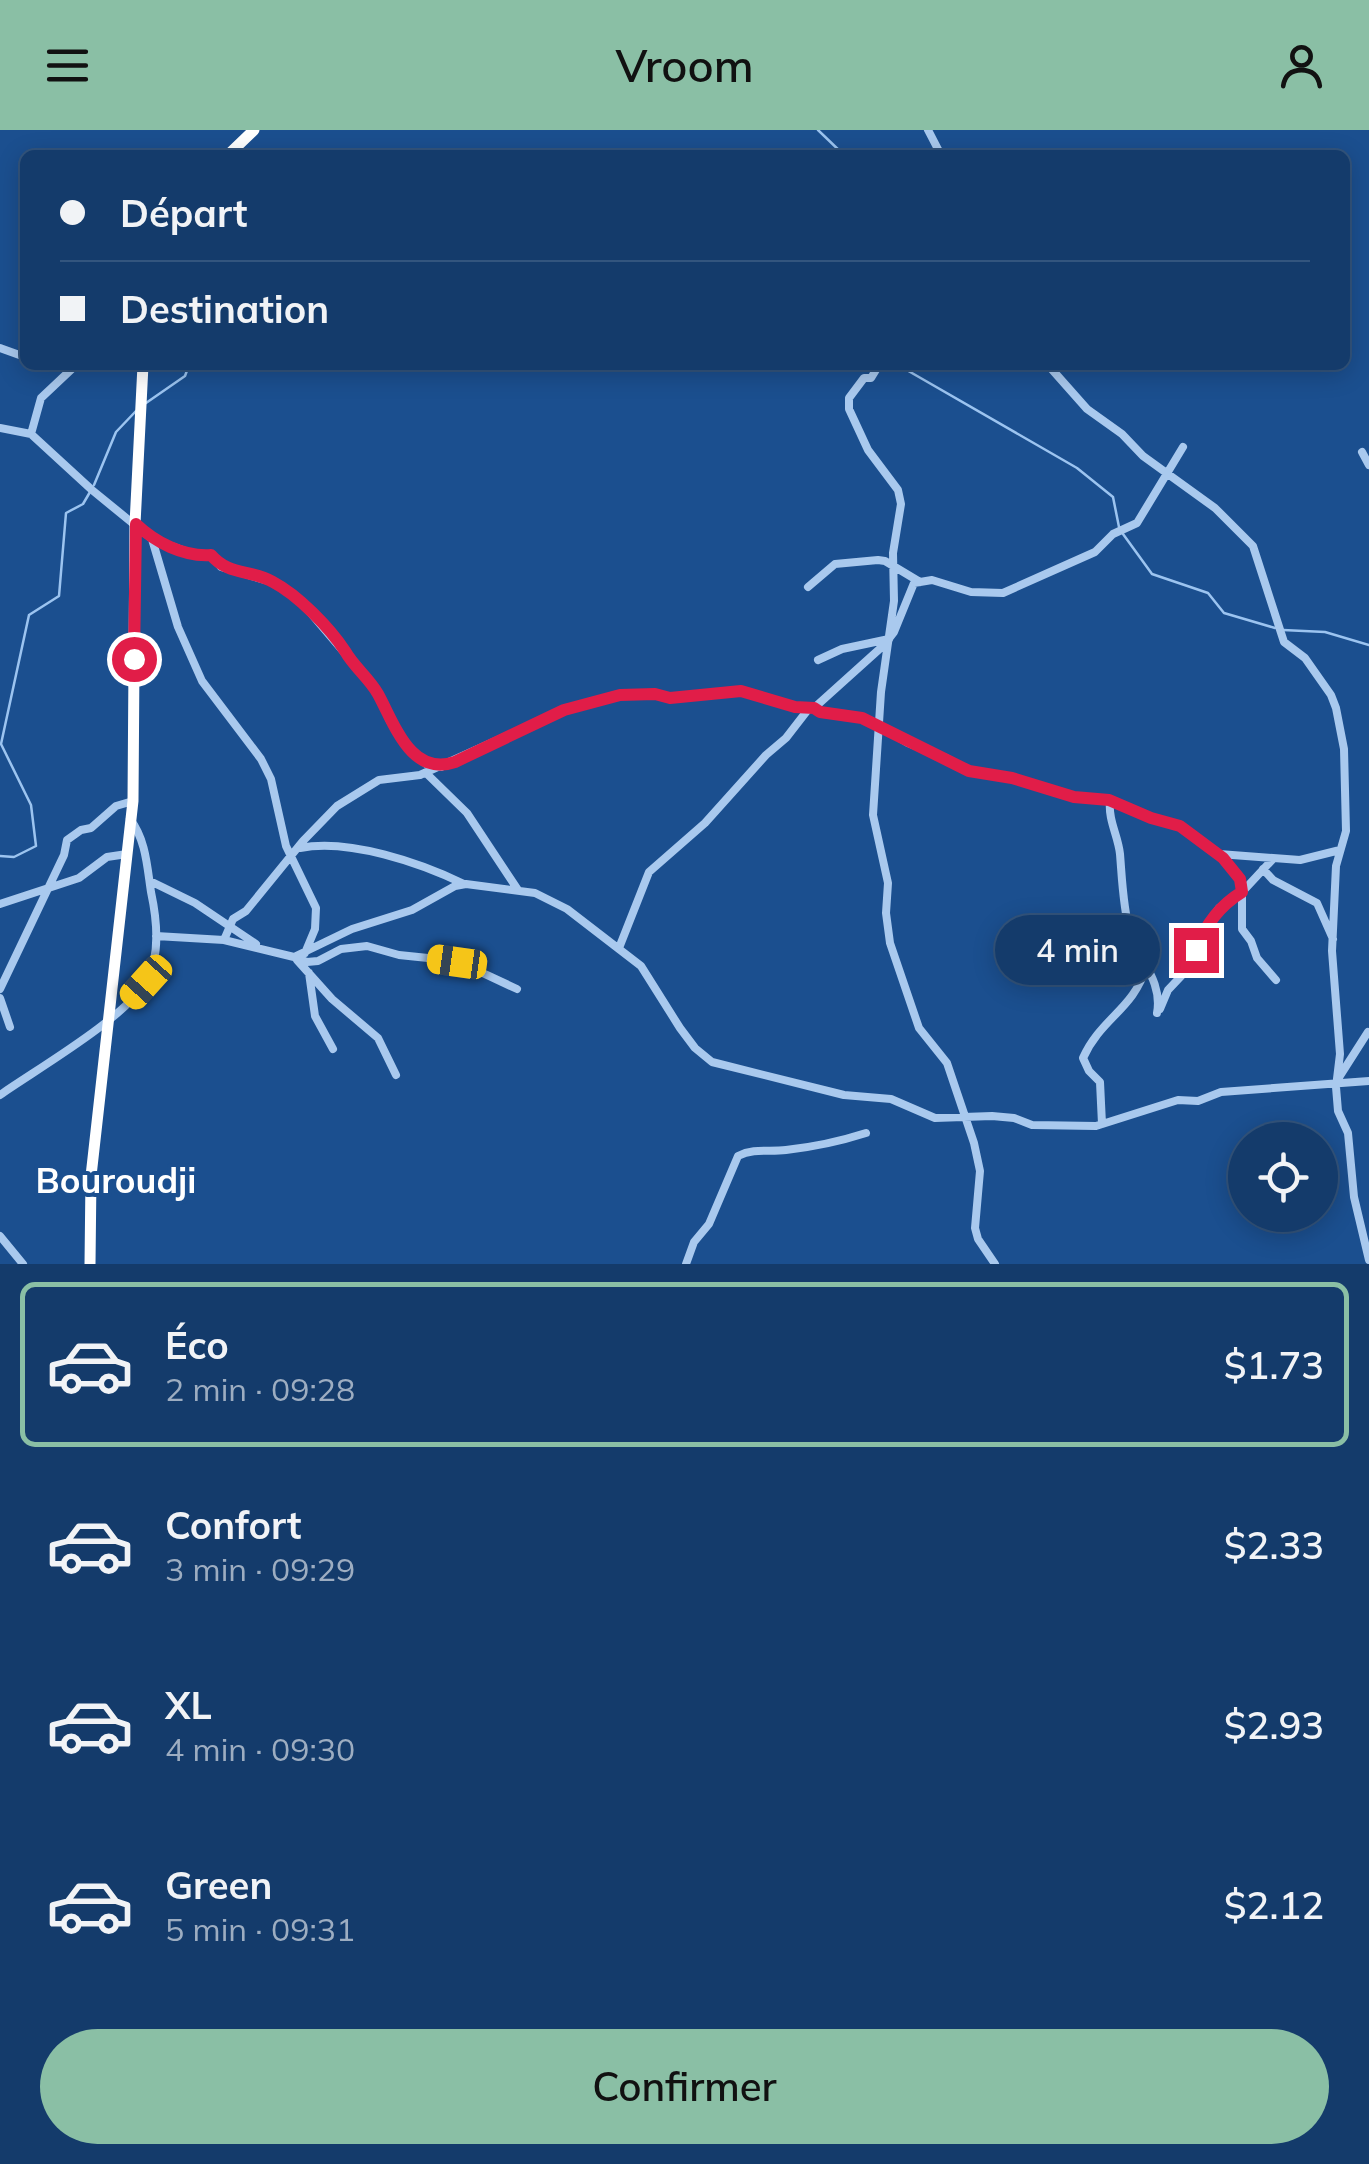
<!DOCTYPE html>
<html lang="fr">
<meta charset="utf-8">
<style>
:root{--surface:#143b6b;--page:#1d4271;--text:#f1f3f6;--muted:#9dadc1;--line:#33557e;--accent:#8abfa5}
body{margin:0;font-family:Mulish,sans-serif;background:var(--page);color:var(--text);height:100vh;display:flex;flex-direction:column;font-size:38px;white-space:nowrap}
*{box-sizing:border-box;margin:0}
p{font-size:32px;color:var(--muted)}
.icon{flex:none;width:55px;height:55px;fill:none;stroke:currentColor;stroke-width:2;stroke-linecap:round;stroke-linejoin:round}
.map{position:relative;height:1134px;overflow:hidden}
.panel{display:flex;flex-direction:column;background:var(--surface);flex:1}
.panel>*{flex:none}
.hud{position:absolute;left:20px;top:20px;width:1330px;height:220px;border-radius:15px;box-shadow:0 5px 25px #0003,0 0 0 2px var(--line);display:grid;align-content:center;height:220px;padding:0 40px;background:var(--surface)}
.buttons{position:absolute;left:1228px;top:992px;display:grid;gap:20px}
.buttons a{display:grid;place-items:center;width:110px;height:110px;border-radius:50%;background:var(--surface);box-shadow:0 5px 25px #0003,0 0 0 2px var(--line);font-size:50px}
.end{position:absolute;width:45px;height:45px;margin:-22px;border:12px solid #e11d48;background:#fff;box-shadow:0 0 0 5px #fff}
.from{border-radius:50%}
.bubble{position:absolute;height:70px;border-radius:35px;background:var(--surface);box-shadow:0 5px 25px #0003,0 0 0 2px var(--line);font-size:32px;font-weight:600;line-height:70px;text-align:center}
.car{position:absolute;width:30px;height:60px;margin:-30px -15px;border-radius:12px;box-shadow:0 0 8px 2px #0007;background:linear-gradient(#f5c518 24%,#345 0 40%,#f5c518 0 76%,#345 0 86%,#f5c518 0)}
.hud b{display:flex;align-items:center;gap:35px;height:95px;font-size:38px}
.hud b+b{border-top:2px solid var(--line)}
.hud i{width:25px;height:25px;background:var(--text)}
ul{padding:18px 0 0;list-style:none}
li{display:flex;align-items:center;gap:30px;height:165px;margin:0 20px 15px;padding:0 20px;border:5px solid transparent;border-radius:15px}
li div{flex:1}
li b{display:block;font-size:38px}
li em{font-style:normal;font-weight:600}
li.selected{border-color:var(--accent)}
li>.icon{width:90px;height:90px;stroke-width:1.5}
.action{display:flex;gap:20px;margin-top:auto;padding:20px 40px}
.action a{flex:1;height:115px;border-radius:60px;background:var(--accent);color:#111;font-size:40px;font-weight:600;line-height:115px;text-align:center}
header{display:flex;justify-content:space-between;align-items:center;height:130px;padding:0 40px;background:var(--accent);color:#111;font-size:45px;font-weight:600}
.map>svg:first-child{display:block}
</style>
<header><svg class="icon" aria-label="menu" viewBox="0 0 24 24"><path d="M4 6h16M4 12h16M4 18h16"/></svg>Vroom<svg class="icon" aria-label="person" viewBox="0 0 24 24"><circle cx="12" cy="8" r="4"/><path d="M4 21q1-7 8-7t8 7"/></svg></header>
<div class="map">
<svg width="1369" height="1134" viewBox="0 0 1369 1134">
<rect width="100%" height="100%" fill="#1b4f8f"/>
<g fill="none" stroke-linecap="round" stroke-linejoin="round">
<path stroke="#9cc4f0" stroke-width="2.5" d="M818,0l26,25
M898,235l179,103 36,29 6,30
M146,273l39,-27 4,-11
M94,355l22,-53 20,-21
M1123,404l29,40 56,19 16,20 51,15
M1283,500l42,2 44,13
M0,726l14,1 22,-11 -5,-41 -30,-61 28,-129 30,-19 7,-83 17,-9 7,-12"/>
<path stroke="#a9c9ee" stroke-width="8" d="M928,0l13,25
M0,218l25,9
M879,235l-8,13h-7l-15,20v11l19,41 30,40 3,14 -8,49 1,48 -13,91 -8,123 15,68 -2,30 4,30 29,85 28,35 27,80 6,28 -5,57 3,11 17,25
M1048,235l39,44 35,25 21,22 72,52 38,38 31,96 21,16 26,37 5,13 8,41 2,82 -10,35 -4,85 8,103 -4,33 2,24 10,22 6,64 15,63
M0,298l31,6 61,56 60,49 47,17 12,-1 10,12 54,16 22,14 79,93 14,31 19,26 17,17 15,3
M31,304l10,-36 35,-33
M1362,322l7,13
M152,409l26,88 24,54 59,78 10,20 15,67 30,62 -1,21 -10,24
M808,457l27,-23 43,-4 7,1 35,21
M818,530l24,-11 47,-10
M814,578l6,4 49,8 39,23 38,15 23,13 43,7 62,19 43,5 27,13 36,11 39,28 81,6 40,-10
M426,643l41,40 51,77
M1110,670c-2,21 8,35 10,54 2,24 3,55 10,78 9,27 33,50 27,81
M300,718c48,-10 121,15 164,36
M1219,724l23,28v47l9,12 6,17 19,22
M1263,739l10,11 44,23 16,36
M150,751l45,22 61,41
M0,774l79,-26 28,-21 20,-3
M156,806l68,4 70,17 58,-28 60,-19 43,-24 11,-2 69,9 32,16 74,57 39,62 15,20 17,14 132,33 47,4 44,19 57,-2 22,2 18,7 64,1 82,-26 20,1 23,-9 148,-11
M224,810l9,-21 13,-8 57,-70 34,-35 42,-26 41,-5 144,-65 56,-15 35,-1 15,4 71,-7 54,16 19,1 70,-63 10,-13 20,-49 18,-3 39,12 32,1 92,-41 18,-18 24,-11 46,-76
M619,818l30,-76 56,-49 61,-68 20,-17 24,-31
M294,827l13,5 11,-1 23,-12 26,-3 32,9 58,6 60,28
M297,830l35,39 46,39 18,37
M309,843l6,43 18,33
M0,859l64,-134 3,-15 14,-10 10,-2 25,-22 17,-5
M0,868l10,29
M1160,879l8,-19 17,-18 17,-40 17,-24 25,-18 28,-30
M1336,952l32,-50
M0,965c37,-26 124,-76 146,-113 15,-26 11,-62 5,-90 -4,-26 -5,-52 -21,-73
M1102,994l-2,-42 -11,-11 -6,-13c18,-40 51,-49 63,-91
M0,1106l23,28
M686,1134l8,-22 15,-18 29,-68c16,-8 31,-4 48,-6 27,-3 55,-9 80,-17"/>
<path stroke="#fff" stroke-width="11" d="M228,25l26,-25
M90,1134l1,-88 42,-375 2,-277 8,-159"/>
</g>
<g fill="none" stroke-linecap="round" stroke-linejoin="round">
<path stroke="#e11d48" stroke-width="12" d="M134,529l2,-135c19,18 47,33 75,31 18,21 39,14 62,27 25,13 57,46 72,69 9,16 24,27 33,43 17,31 33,83 77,68l109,-52 56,-15 35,-1 15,4 71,-7 54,16 19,1 6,4 42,6 107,53 43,7 62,19 35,3 42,18 29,8 43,32 17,21 2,13c-23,14 -37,33 -46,58"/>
</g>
<g text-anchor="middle" stroke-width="8" stroke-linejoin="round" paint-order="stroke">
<g font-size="35" font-weight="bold" fill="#fff" stroke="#1b4f8f">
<text x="116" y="1063">Bouroudji</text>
</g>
</g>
</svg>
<div class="buttons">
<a><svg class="icon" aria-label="locate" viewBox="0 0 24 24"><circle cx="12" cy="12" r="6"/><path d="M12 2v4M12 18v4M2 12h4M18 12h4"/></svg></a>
</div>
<i class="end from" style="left:134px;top:529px"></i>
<i class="end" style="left:1196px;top:820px"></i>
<div class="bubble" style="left:995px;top:785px;width:165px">4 min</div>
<i class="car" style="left:457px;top:832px;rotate:278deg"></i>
<i class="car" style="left:146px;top:852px;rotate:222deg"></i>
<div class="hud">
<b><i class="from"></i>Départ</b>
<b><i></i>Destination</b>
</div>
</div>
<section class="panel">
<ul>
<li class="selected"><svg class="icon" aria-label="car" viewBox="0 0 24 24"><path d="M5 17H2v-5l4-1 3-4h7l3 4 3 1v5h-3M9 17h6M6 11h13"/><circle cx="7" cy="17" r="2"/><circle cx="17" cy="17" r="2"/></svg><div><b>Éco</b><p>2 min · 09:28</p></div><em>$1.73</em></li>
<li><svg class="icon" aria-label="car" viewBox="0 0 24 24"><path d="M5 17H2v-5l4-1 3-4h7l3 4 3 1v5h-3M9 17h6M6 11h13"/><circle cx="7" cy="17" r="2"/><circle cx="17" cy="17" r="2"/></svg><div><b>Confort</b><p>3 min · 09:29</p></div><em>$2.33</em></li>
<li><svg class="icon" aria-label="car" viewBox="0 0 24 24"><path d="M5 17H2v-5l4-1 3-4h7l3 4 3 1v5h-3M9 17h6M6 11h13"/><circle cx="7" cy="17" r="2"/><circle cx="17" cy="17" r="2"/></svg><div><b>XL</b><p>4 min · 09:30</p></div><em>$2.93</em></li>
<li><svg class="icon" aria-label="car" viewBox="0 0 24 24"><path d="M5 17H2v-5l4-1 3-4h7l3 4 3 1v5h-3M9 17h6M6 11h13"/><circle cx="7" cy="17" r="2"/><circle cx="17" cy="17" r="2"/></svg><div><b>Green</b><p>5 min · 09:31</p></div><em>$2.12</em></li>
</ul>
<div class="action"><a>Confirmer</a></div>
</section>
